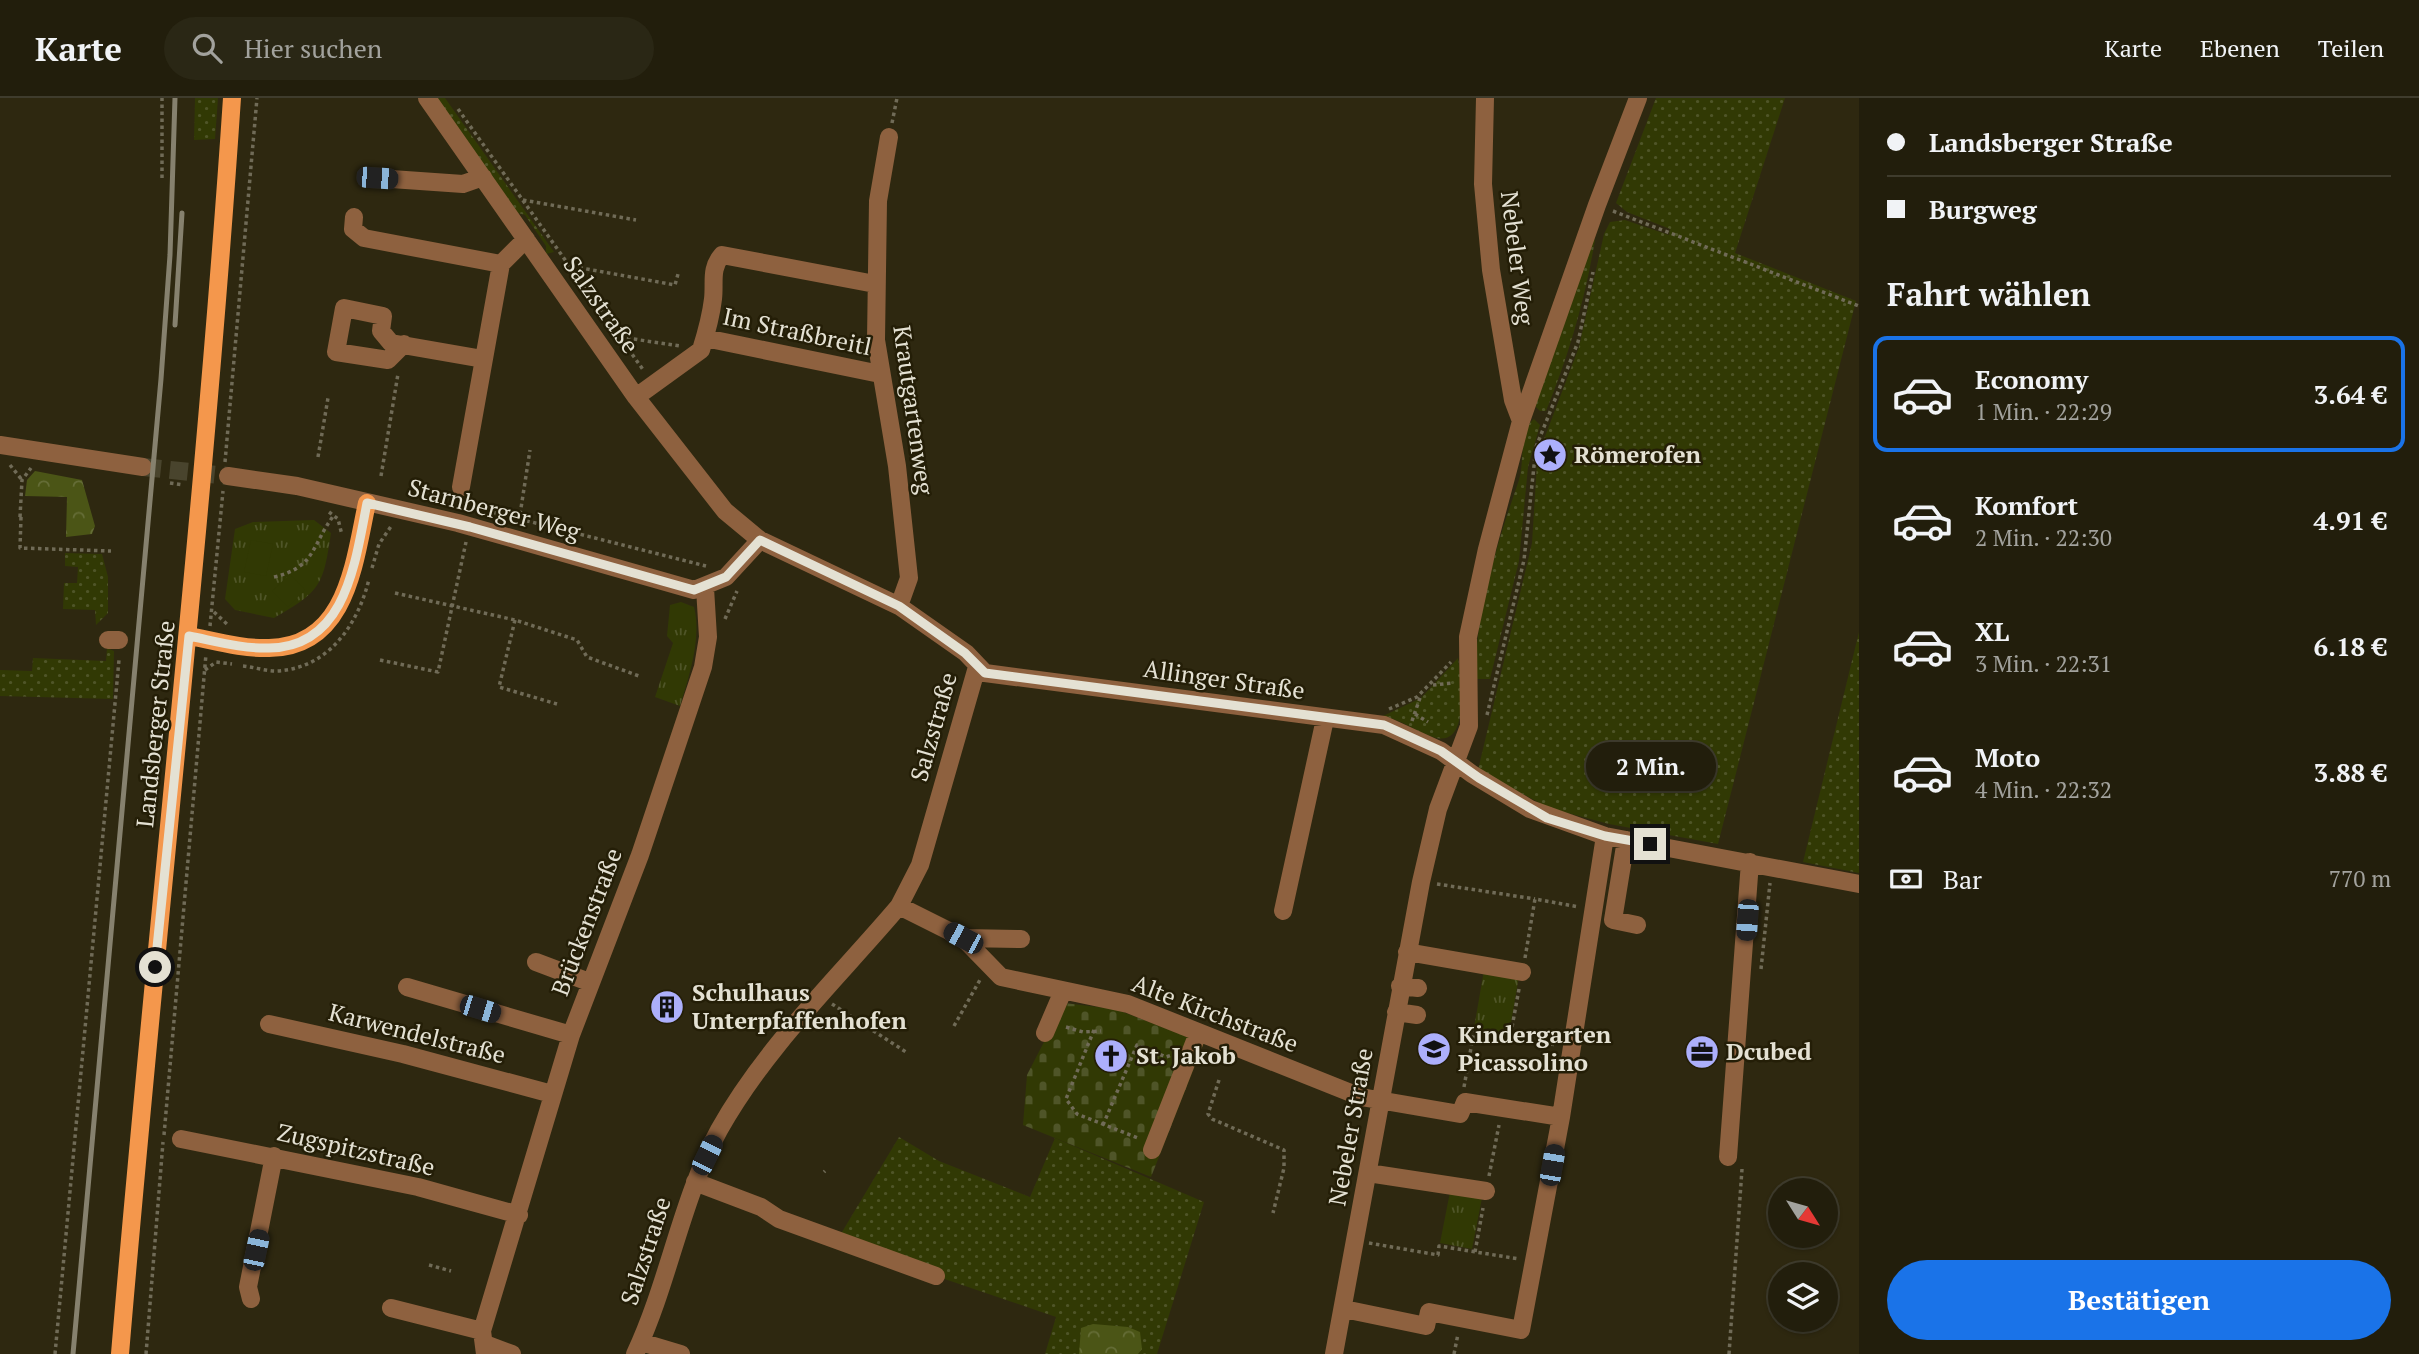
<!DOCTYPE html>
<html lang="de">
<meta charset="utf-8">
<style>
:root{--surface:#221e0c;--page:#2a2715;--text:#f1f3f6;--muted:#a2a29d;--line:#3f3c2d;--accent:#1a73e8}
body{margin:0;font-family:"PT Serif",serif;background:var(--page);color:var(--text);height:100vh;display:flex;flex-direction:column;font-size:26px;white-space:nowrap}
*{box-sizing:border-box;margin:0}
p{font-size:23px;color:var(--muted)}
.icon{flex:none;width:38px;height:38px;fill:none;stroke:currentColor;stroke-width:2;stroke-linecap:round;stroke-linejoin:round}
.map{position:relative;flex:1;overflow:hidden}
.sheet{display:flex;flex-direction:column;background:var(--surface);width:560px}
.sheet>*{flex:none}
.banner{display:grid;align-content:center;height:154px;padding:0 28px;background:var(--surface)}
.needle{width:46px;rotate:127deg}
.tools{position:absolute;left:1768px;top:1080px;display:grid;gap:14px}
.tools a{display:grid;place-items:center;width:70px;height:70px;border-radius:50%;background:var(--surface);box-shadow:0 2px 5px #0004,0 0 0 2px var(--line);font-size:35px}
.end{position:absolute;width:32px;height:32px;margin:-16px;border:9px solid #e4e1d3;background:#111;box-shadow:0 0 0 4px #111}
.from{border-radius:50%}
.bubble{position:absolute;height:49px;border-radius:24px;background:var(--surface);box-shadow:0 2px 5px #0004,0 0 0 2px var(--line);font-size:23px;font-weight:600;line-height:49px;text-align:center}
.car{position:absolute;width:21px;height:42px;margin:-21px -10px;border-radius:9px;box-shadow:0 0 5px 2px #0007;background:linear-gradient(#222 24%,#8ab4d8 0 40%,#222 0 76%,#8ab4d8 0 86%,#222 0)}
.banner b{display:flex;align-items:center;gap:24px;height:66px;font-size:26px}
.banner b+b{border-top:2px solid var(--line)}
.banner i{width:18px;height:18px;background:var(--text)}
ul{padding:0;list-style:none}
li{display:flex;align-items:center;gap:21px;height:116px;margin:0 14px 10px;padding:0 14px;border:4px solid transparent;border-radius:14px}
li div{flex:1}
li b{display:block;font-size:26px}
li em{font-style:normal;font-weight:600}
li.current{border-color:var(--accent)}
li>.icon{width:63px;height:63px;stroke-width:1.5}
h2{padding:0 28px;font-size:32px;line-height:84px}
.pay{display:flex;align-items:center;gap:18px;height:77px;padding:0 28px;font-size:26px}
.pay p{margin-inline-start:auto}
.action{display:flex;gap:14px;margin-top:auto;padding:14px 28px}
.action a{flex:1;height:80px;border-radius:42px;background:var(--accent);color:#fff;font-size:28px;font-weight:600;line-height:80px;text-align:center}
header{display:flex;align-items:center;gap:42px;box-sizing:border-box;height:98px;padding:0 35px;background:var(--surface);border-bottom:2px solid var(--line)}
header strong{font-size:33px}
nav{display:flex;gap:38px;margin-inline-start:auto;font-size:24px}
.search{width:490px;height:63px;background:var(--page);display:flex;align-items:center;gap:18px;box-sizing:border-box;padding:0 24px;border-radius:38px;color:var(--muted);font-size:26px}
main{display:flex;flex:1;min-height:0}
.map>svg:first-child{display:block}
</style>
<header>
<strong>Karte</strong>
<div class="search"><svg class="icon" aria-label="search" viewBox="0 0 24 24"><circle cx="10" cy="10" r="6"/><path d="M15 15l6 6"/></svg>Hier suchen</div>
<nav><a>Karte</a><a>Ebenen</a><a>Teilen</a></nav>
</header>
<main>
<div class="map">
<svg width="1859" height="1256" viewBox="0 0 1859 1256">
<defs>
<pattern id="grass-dots" width="8" height="8" patternUnits="userSpaceOnUse" patternTransform="scale(1.75)"><rect width="8" height="8" fill="#313904"/><path d="M2 2h.1M6 6h.1" fill="none" stroke="#4f5528" stroke-width="1.8" stroke-linecap="round"/></pattern>
<pattern id="forest-crowns" width="20" height="18" patternUnits="userSpaceOnUse" patternTransform="scale(1.75)"><rect width="20" height="18" fill="#4b5516"/><path d="M2 6a3 3 0 1 1 6 0M12 15a3 3 0 1 1 6 0" fill="none" stroke="#656d37"/></pattern>
<pattern id="cemetery-stones" width="16" height="16" patternUnits="userSpaceOnUse" patternTransform="scale(1.75)"><rect width="16" height="16" fill="#313904"/><path d="M2 7V4a2 2 0 0 1 4 0v3zM10 15v-3a2 2 0 0 1 4 0v3z" fill="#4f5528"/></pattern>
<pattern id="park-tufts" width="24" height="20" patternUnits="userSpaceOnUse" patternTransform="scale(1.75)"><rect width="24" height="20" fill="#313904"/><path d="M3 7l-1-3M5 7V3M7 7l1-3M15 17l-1-3M17 17v-4M19 17l1-3" fill="none" stroke="#4f5528"/></pattern>
</defs>
<rect width="100%" height="100%" fill="#2e2810"/>
<path fill="url(#grass-dots)" d="M195,0h23l-3,41 -21,1z
M437,0h8l109,154 -8,2v-8l-21,-31 -7,-2z
M1656,0h129l-50,155 121,48 -138,543 -109,-20 -60,-16 -71,-38 54,-227 5,-80 19,3 5,-15 -20,-4 38,-100 25,-113 6,-12 15,-2 44,15 1,-6 -43,-17 -11,-9z
M1592,141l3,1c-10,60 -26,115 -49,171h-6l-5,-5z
M1534,321l6,6 -12,42 -9,94 -29,118h-15c1,-69 22,-135 44,-199 6,-19 -1,-48 15,-61z
M65,455l37,1 6,23v36l-12,12 -1,-15 -32,-1 1,-26h13l1,-16 -13,-1z
M1859,534v241l-56,-11z
M107,550l7,3 -1,48 -113,-3v-26l32,1 1,-13 73,3z
M1458,560c2,19 14,92 -25,79 -18,-6 -31,-17 -50,-21l38,-18z
M899,1039l40,24 91,36 25,-59 149,64 -47,152h-112l11,-37 -220,-75z"/>
<path fill="url(#forest-crowns)" d="M35,373l47,9 13,46 -3,8 -26,3 1,-40 -42,-1 2,-16z
M1093,1226l35,3 12,5 2,17 -4,5h-59l2,-26z"/>
<path fill="url(#cemetery-stones)" d="M1064,905l51,6 89,34 -53,134 -128,-52 4,-50z"/>
<path fill="url(#park-tufts)" d="M314,422l17,13c-8,53 -10,58 -57,85l-39,-8 -10,-11 10,-70 18,-7z
M681,504l13,5c8,31 -5,69 -14,99l-25,-9 18,-54 -6,-7 3,-31z
M1484,872l35,6 -10,58 -35,-6z
M1450,1094l32,6 -10,51 -32,-6z"/>
<path fill="#313904" d="M251,442l22,4 -7,32 -22,-4z
M290,476l15,16 -17,17 -16,-16z"/>
<g fill="none" stroke-linecap="round" stroke-linejoin="round">
<path stroke="#49442d" stroke-width="18" stroke-dasharray="18 9" stroke-linecap="butt" d="M143,369l85,9"/>
<path stroke="#706b57" stroke-width="3.5" stroke-dasharray="3.5 3.5" stroke-linecap="butt" d="M458,11l186,262
M892,25l5,-25
M162,80v-80
M523,102l113,20
M1613,113l246,95
M573,171l3,-2 99,18 3,-11
M620,239l60,9
M318,359l10,-59
M225,364l32,-364
M10,367l12,15
M381,378l17,-102
M170,385l13,2
M472,409l234,59
M329,414l9,7 4,16
M20,419l2,-37 9,-12
M21,419l-1,31 91,3
M519,423l11,-71
M372,470l7,-24 13,-19
M274,479c42,-10 37,-31 60,-62
M395,495l120,27 62,20 10,17 52,19
M214,514l14,13
M725,521l12,-28
M515,522l-16,67 58,17
M210,528l13,-135
M380,562l58,12 28,-130
M243,568c11,1 22,5 33,5 52,-2 82,-46 93,-92
M205,572l11,-8 16,2
M1433,587l20,-2
M1389,611l28,-12 34,-35
M1415,616l13,8
M1487,617l37,-155 12,-113 42,-105 15,-70
M1412,623l9,-26
M1437,786l98,15
M1525,860l10,-59 44,8
M1761,871l9,-86
M1519,891l-9,49 47,7
M832,906l74,48
M954,928l27,-48
M1066,929l17,5 18,-1
M1094,932l-28,69 11,15 61,24
M1219,982l-11,34 4,5 72,31v18l-11,45
M1464,989l10,-56 36,7
M1103,1027l34,-80 29,12 6,-2
M164,1037l42,-481
M824,1074l1,-1
M1489,1078l10,-51
M1369,1145l69,12 1,-9 80,13
M1475,1154l8,-44
M429,1167l22,6
M55,1256l64,-694
M146,1256l17,-212
M1454,1256l4,-20
M1729,1256l13,-185"/>
<path stroke="#8e613f" stroke-width="18" d="M427,0l209,299 89,114 35,29 139,66 67,47 19,20 399,52 57,26 31,23 58,35 75,27 254,48
M1485,0l-2,86 8,86 22,130 8,21
M889,39l-11,64 -2,139 21,126 12,112 -10,28
M377,80l86,6 20,-7
M354,119l-1,12 11,9 137,26
M705,240l175,36
M404,246l-16,16 -52,-8 8,-44 39,8 -2,15 10,12 92,16
M636,299l65,-47c5,-16 10,-34 12,-51 2,-17 -3,-30 9,-44l153,29
M0,347l143,22
M228,378l69,10 161,37 236,67 32,-13 34,-37
M461,389l40,-223 25,-25
M108,542h11
M1626,742l-13,80 24,5
M899,808l64,32 38,39 127,27 233,93 99,17 5,-12 96,15
M1283,813l42,-192
M963,840l58,1
M1407,854l115,20
M536,864l53,20
M1400,888l18,2
M407,889l164,48
M1396,914l21,3
M269,926l134,30 149,40
M1045,935l18,-42
M181,1041l237,48 101,28
M1152,1052l46,-117
M1728,1059l22,-295
M1368,1075l118,18
M695,1084l66,25 18,12 157,57
M251,1201l-3,-12 26,-131
M391,1210l91,23
M1344,1211l82,17 3,-14 92,18 40,-213 44,-281
M641,1244l40,12
M485,1246l27,10
M485,1256l-3,-23 89,-296 69,-180 63,-188 5,-30 -3,-49
M635,1256c34,-72 46,-154 84,-224 47,-84 119,-152 180,-224l21,-41 57,-198
M1334,1256l87,-472 17,-73 31,-83 -1,-89 19,-88 34,-128 76,-216 41,-107"/>
<path stroke="#f4974c" stroke-width="18" d="M189,538c26,5 54,13 80,12 78,-1 85,-85 98,-145
M120,1256c35,-419 84,-836 112,-1256"/>
<path stroke="#86816e" stroke-width="5" d="M175,227l7,-112
M73,1256l88,-975 9,-124 5,-157"/>
</g>
<g fill="none" stroke-linecap="round" stroke-linejoin="round">
<path stroke="#e4e1d3" stroke-width="9" d="M155,869l34,-331c26,5 54,13 80,12 77,-1 86,-85 98,-145l103,24 224,63 32,-13 34,-37 139,66 66,47 20,20 399,52 57,26 38,27 68,40 58,18 45,8"/>
</g>
<defs>
<g id="sight-disc" transform="scale(1.75)"><circle r="9.5" fill="#acaffb" stroke="#241e07"/><path d="M0-6L1.8-2.2L6-1.7L2.9 1.2L3.7 5.4L0 3.3L-3.7 5.4L-2.9 1.2L-6-1.7L-1.8-2.2Z" fill="#111"/></g>
<g id="building-disc" transform="scale(1.75)"><circle r="9.5" fill="#acaffb" stroke="#241e07"/><path d="M-4-6H4V6H1V3H-1V6H-4ZM-2.5-4.3h1.7v1.8h-1.7ZM.8-4.3h1.7v1.8H.8ZM-2.5-1h1.7V.8h-1.7ZM.8-1h1.7V.8H.8Z" fill="#111"/></g>
<g id="school-disc" transform="scale(1.75)"><circle r="9.5" fill="#acaffb" stroke="#241e07"/><path d="M0-5L7-2L0 1L-7-2ZM-4 1L0 2.5L4 1V4Q0 6-4 4Z" fill="#111"/></g>
<g id="office-disc" transform="scale(1.75)"><circle r="9.5" fill="#acaffb" stroke="#241e07"/><path d="M-6-3h4V-5.5h4V-3h4V5H-6ZM-1-4.5V-3h2v-1.5ZM-6 0V1H6V0Z" fill="#111"/></g>
<g id="church-disc" transform="scale(1.75)"><circle r="9.5" fill="#acaffb" stroke="#241e07"/><path d="M-1.2-6h2.4v3.5h3.3v2.4h-3.3V6h-2.4V-.1h-3.3v-2.4h3.3Z" fill="#111"/></g>
</defs>
<g fill-rule="evenodd">
<use href="#sight-disc" x="1550" y="357"/>
<use href="#building-disc" x="667" y="909"/>
<use href="#school-disc" x="1434" y="951"/>
<use href="#office-disc" x="1702" y="954"/>
<use href="#church-disc" x="1111" y="958"/>
</g>
<g text-anchor="middle" stroke-width="5" stroke-linejoin="round" paint-order="stroke">
<g font-size="24" fill="#e4e1d3" stroke="#241e07">
<text transform="translate(1517 160) rotate(83)" y="8">Nebeler Weg</text>
<text transform="translate(601 207) rotate(55)" y="8">Salzstraße</text>
<text transform="translate(797 234) rotate(12)" y="8">Im Straßbreitl</text>
<text transform="translate(913 312) rotate(82)" y="8">Krautgartenweg</text>
<text transform="translate(494 412) rotate(15)" y="8">Starnberger Weg</text>
<text transform="translate(1224 582) rotate(8)" y="8">Allinger Straße</text>
<text transform="translate(156 626) rotate(-84)" y="8">Landsberger Straße</text>
<text transform="translate(934 629) rotate(-74)" y="8">Salzstraße</text>
<text transform="translate(587 824) rotate(-69)" y="8">Brückenstraße</text>
<text transform="translate(1215 916) rotate(21)" y="8">Alte Kirchstraße</text>
<text transform="translate(417 936) rotate(14)" y="8">Karwendelstraße</text>
<text transform="translate(1351 1029) rotate(-80)" y="8">Nebeler Straße</text>
<text transform="translate(356 1052) rotate(13)" y="8">Zugspitzstraße</text>
<text transform="translate(646 1153) rotate(-72)" y="8">Salzstraße</text>
</g>
<g font-size="24" font-weight="bold" fill="#e4e1d3" stroke="#241e07" text-anchor="start">
<text x="1574" y="365">Römerofen</text>
<text x="692" y="903">Schulhaus<tspan x="692" dy="28">Unterpfaffenhofen</tspan></text>
<text x="1458" y="945">Kindergarten<tspan x="1458" dy="28">Picassolino</tspan></text>
<text x="1726" y="962">Dcubed</text>
<text x="1136" y="966">St. Jakob</text>
</g>
</g>
</svg>
<div class="tools">
<a><svg class="needle" viewBox="-14 -14 28 28"><path d="M0-13l5 13h-10z" fill="#e53935"/><path d="M0 13l5-13h-10z" fill="#a2a29d"/></svg></a>
<a><svg class="icon" aria-label="layers" viewBox="0 0 24 24"><path d="M12 4l9 5-9 5-9-5zM3 14l9 5 9-5"/></svg></a>
</div>
<i class="end from" style="left:155px;top:869px"></i>
<i class="end" style="left:1650px;top:746px"></i>
<div class="bubble" style="left:1586px;top:644px;width:130px">2 Min.</div>
<i class="car" style="left:377px;top:80px;rotate:94deg"></i>
<i class="car" style="left:1747px;top:822px;rotate:184deg"></i>
<i class="car" style="left:963px;top:840px;rotate:298deg"></i>
<i class="car" style="left:480px;top:911px;rotate:107deg"></i>
<i class="car" style="left:707px;top:1057px;rotate:26deg"></i>
<i class="car" style="left:1552px;top:1067px;rotate:10deg"></i>
<i class="car" style="left:256px;top:1152px;rotate:12deg"></i>
</div>
<section class="sheet">
<div class="banner">
<b><i class="from"></i>Landsberger Straße</b>
<b><i></i>Burgweg</b>
</div>
<h2>Fahrt wählen</h2>
<ul>
<li class="current"><svg class="icon" aria-label="car" viewBox="0 0 24 24"><path d="M5 17H2v-5l4-1 3-4h7l3 4 3 1v5h-3M9 17h6M6 11h13"/><circle cx="7" cy="17" r="2"/><circle cx="17" cy="17" r="2"/></svg><div><b>Economy</b><p>1 Min. · 22:29</p></div><em>3.64 €</em></li>
<li><svg class="icon" aria-label="car" viewBox="0 0 24 24"><path d="M5 17H2v-5l4-1 3-4h7l3 4 3 1v5h-3M9 17h6M6 11h13"/><circle cx="7" cy="17" r="2"/><circle cx="17" cy="17" r="2"/></svg><div><b>Komfort</b><p>2 Min. · 22:30</p></div><em>4.91 €</em></li>
<li><svg class="icon" aria-label="car" viewBox="0 0 24 24"><path d="M5 17H2v-5l4-1 3-4h7l3 4 3 1v5h-3M9 17h6M6 11h13"/><circle cx="7" cy="17" r="2"/><circle cx="17" cy="17" r="2"/></svg><div><b>XL</b><p>3 Min. · 22:31</p></div><em>6.18 €</em></li>
<li><svg class="icon" aria-label="car" viewBox="0 0 24 24"><path d="M5 17H2v-5l4-1 3-4h7l3 4 3 1v5h-3M9 17h6M6 11h13"/><circle cx="7" cy="17" r="2"/><circle cx="17" cy="17" r="2"/></svg><div><b>Moto</b><p>4 Min. · 22:32</p></div><em>3.88 €</em></li>
</ul>
<div class="pay"><svg class="icon" aria-label="cash" viewBox="0 0 24 24"><path d="M3 7h18v10H3z"/><circle cx="12" cy="12" r="2"/></svg>Bar<p>770 m</p></div>
<div class="action"><a>Bestätigen</a></div>
</section>
</main>
